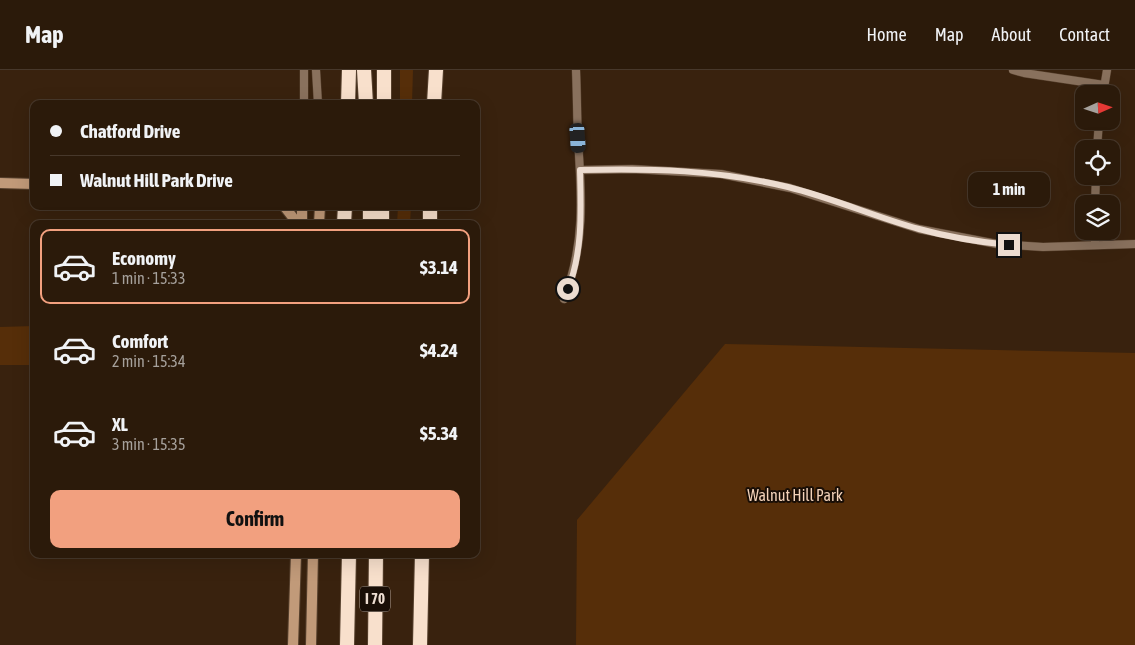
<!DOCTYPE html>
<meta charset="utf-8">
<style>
:root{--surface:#2b1a0a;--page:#372718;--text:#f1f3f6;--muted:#a6a19c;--line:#47382b;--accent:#f2a07f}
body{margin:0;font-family:"Asap Condensed",sans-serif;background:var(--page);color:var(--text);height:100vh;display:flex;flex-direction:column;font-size:19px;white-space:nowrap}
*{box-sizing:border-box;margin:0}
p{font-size:16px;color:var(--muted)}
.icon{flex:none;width:28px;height:28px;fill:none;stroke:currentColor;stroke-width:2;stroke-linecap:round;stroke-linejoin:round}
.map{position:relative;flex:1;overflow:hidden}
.details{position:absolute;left:30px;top:150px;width:450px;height:338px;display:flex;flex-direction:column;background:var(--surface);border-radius:10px;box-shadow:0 5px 20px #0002,0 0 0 1px var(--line)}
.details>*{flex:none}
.top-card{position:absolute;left:30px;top:30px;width:450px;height:110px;border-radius:10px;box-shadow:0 5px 20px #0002,0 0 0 1px var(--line);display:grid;align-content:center;height:110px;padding:0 20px;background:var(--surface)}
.needle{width:32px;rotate:87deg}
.buttons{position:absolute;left:1075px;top:15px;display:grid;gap:10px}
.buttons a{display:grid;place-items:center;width:45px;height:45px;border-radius:10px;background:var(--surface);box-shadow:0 5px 20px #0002,0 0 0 1px var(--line);font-size:25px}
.end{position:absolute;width:22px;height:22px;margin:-11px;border:6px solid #ecdcd0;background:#111;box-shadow:0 0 0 2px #111}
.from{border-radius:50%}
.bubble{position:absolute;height:35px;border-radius:10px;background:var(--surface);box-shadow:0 5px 20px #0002,0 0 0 1px var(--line);font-size:16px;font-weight:700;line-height:35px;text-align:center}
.car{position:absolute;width:15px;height:30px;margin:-15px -8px;border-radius:6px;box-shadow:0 0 4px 1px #0007;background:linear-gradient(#222 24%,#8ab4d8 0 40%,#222 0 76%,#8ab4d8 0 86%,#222 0)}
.top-card b{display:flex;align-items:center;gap:18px;height:48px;font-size:19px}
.top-card b+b{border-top:1px solid var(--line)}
.top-card i{width:12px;height:12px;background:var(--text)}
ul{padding:9px 0 0;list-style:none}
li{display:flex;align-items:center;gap:15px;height:75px;margin:0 10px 8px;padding:0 10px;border:2px solid transparent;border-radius:10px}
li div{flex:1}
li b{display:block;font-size:19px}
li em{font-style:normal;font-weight:700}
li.selected{border-color:var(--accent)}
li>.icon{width:45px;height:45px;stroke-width:1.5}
.primary-button{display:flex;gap:10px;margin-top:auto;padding:10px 20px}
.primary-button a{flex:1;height:58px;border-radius:10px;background:var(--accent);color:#111;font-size:20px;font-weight:700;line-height:58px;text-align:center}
header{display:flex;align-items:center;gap:30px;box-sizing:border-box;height:70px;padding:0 25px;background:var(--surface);border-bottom:1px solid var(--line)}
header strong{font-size:24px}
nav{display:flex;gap:28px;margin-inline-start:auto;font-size:18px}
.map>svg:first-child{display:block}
</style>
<header>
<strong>Map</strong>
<nav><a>Home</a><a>Map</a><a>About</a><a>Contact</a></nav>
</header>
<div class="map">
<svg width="1135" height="575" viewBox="0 0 1135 575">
<rect width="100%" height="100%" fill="#39220e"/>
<path fill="#562e09" d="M400,0h13l-1,34h-12z
M398,136h13l-1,18h-13z
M34,256v39h-34v-38z
M725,274l410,9v292h-559l1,-125z"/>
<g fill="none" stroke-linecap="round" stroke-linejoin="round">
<g stroke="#56402d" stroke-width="9">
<path id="street" d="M304,0v34
M316,0l2,34
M1013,0l11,3 80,12
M1103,24l4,-24
M1097,79l2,-28
M580,100l52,-1 89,5 69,14 129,41 78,15 46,3 92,-3
M1095,134l1,-28
M1095,161v14
M564,229c21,-54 18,-102 14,-159 -1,-24 -1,-47 -2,-70"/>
</g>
<g stroke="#56402d" stroke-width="12">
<path id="secondary" d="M0,113l34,1
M284,136l14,18
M302,154v-18
M319,154l1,-18
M293,575l3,-91
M311,575l2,-91"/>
</g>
<g stroke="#56402d" stroke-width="16">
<path id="highway" d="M364,0l2,34
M348,34l1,-34
M384,34v-34
M434,34l2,-34
M370,136v18
M344,154l1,-18
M382,154v-18
M430,154v-18
M347,575l2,-91
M375,575l1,-91
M420,575l2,-91"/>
</g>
<use href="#street" stroke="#89715d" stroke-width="8"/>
<use href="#secondary" stroke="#c19a79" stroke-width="10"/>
<use href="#highway" stroke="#f8e0cc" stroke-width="14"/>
</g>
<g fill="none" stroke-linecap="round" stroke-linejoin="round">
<path stroke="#ecdcd0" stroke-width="6" d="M568,219c15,-38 13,-79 12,-119 73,-2 137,0 208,17 45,11 87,30 131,42 29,8 60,13 90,16"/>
</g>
<g text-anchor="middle" stroke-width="4" stroke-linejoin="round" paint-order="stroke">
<rect fill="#190e06" stroke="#ad9e93" stroke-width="1" x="360" y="516.5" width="30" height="25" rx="4"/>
<g font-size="15" font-weight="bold" fill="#ecdcd0">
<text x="375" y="534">I 70</text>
</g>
<g font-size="16" fill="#f3d2b9" stroke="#190e06">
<text x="795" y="431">Walnut Hill Park</text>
</g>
</g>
</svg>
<div class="buttons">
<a><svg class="needle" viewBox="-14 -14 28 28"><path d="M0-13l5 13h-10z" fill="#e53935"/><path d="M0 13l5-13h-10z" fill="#a6a19c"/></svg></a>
<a><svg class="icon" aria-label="locate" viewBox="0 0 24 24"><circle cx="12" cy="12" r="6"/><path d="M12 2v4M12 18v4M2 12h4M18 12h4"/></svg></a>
<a><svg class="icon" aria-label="layers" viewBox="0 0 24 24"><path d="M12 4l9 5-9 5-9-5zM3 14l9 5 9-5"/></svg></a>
</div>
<i class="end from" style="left:568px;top:219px"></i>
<i class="end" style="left:1009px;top:175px"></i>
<div class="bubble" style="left:968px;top:102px;width:82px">1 min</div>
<i class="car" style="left:578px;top:68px;rotate:176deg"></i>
<div class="top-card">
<b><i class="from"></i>Chatford Drive</b>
<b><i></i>Walnut Hill Park Drive</b>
</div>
<section class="details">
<ul>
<li class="selected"><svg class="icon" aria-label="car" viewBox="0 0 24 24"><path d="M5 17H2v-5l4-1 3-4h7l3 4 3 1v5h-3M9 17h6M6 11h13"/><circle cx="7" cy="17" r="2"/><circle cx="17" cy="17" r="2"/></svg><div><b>Economy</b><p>1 min · 15:33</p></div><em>$3.14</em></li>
<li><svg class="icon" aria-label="car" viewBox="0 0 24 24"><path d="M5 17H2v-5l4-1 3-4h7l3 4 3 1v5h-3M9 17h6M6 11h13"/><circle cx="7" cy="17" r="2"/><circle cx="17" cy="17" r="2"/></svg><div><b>Comfort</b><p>2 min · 15:34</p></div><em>$4.24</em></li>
<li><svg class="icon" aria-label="car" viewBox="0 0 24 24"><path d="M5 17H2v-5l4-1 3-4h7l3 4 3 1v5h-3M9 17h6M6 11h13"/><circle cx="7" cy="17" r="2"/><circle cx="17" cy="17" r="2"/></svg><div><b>XL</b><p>3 min · 15:35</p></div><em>$5.34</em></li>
</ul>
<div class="primary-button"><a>Confirm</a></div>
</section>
</div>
